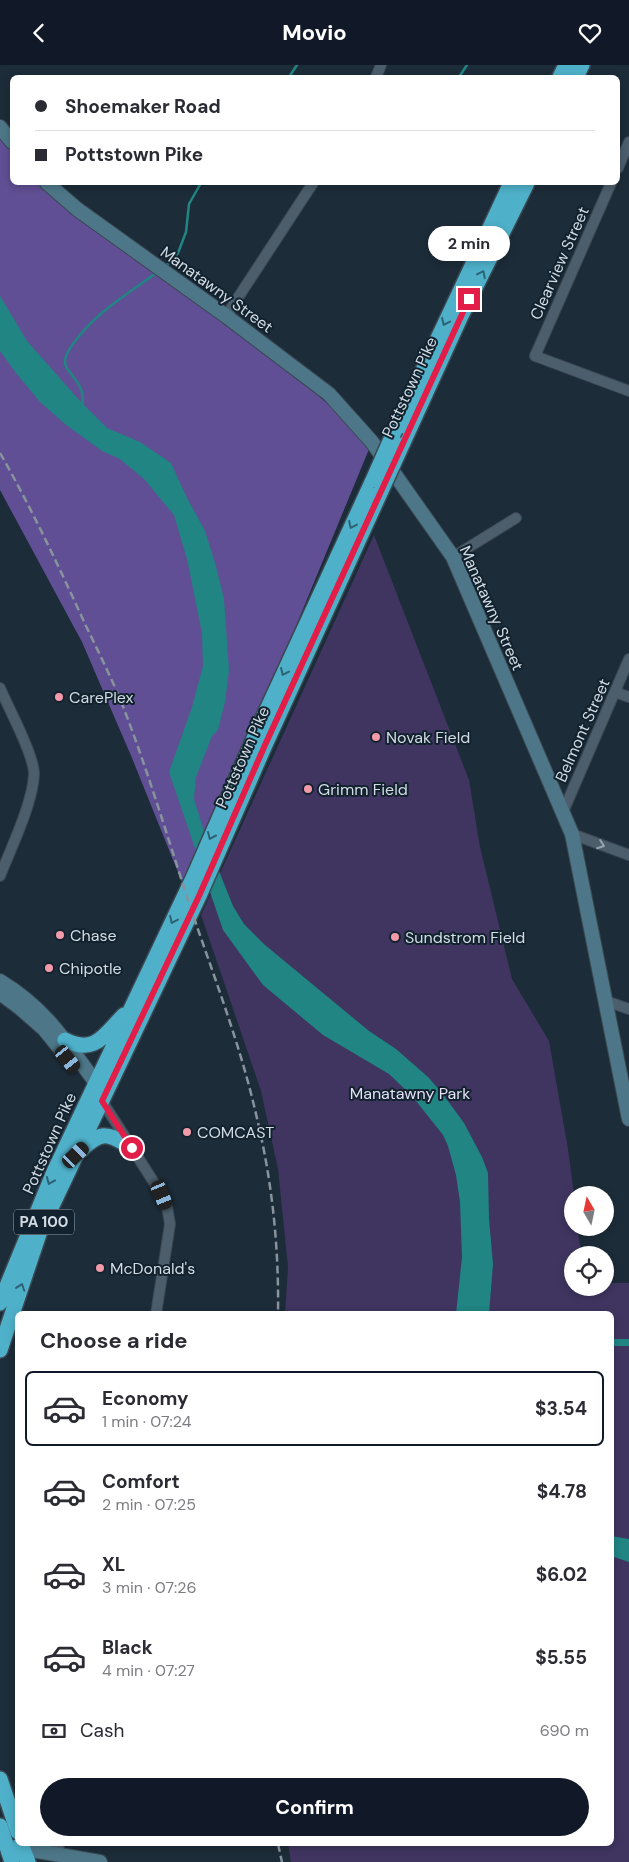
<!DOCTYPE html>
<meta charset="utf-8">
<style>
:root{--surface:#fff;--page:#f2f2f3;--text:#2b2b33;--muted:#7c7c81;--line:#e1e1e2;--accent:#111827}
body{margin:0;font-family:"DM Sans",sans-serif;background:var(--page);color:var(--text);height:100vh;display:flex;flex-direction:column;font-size:19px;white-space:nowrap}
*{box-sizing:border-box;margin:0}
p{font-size:16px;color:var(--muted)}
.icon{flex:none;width:28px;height:28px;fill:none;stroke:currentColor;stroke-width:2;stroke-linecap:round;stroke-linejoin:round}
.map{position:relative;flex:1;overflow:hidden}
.sheet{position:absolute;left:15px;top:1246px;width:599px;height:535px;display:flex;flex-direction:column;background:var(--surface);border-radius:8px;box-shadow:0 2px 8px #0003}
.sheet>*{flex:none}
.hud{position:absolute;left:10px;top:10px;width:610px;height:110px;border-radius:8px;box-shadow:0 2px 8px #0003;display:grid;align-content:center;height:110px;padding:0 25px;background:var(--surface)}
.needle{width:32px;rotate:351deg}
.tools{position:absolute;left:564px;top:1121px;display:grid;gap:10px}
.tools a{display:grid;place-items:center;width:50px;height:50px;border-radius:50%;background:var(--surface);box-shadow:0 2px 8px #0003;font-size:25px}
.end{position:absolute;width:22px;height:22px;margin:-11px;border:6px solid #e11d48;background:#fff;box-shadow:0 0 0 2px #fff}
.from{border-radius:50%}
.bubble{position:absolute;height:35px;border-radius:18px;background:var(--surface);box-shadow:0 2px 8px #0003;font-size:16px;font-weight:700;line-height:35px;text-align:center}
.car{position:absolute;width:15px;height:30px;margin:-15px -8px;border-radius:6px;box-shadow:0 0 4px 1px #0007;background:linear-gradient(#222 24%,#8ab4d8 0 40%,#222 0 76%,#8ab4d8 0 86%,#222 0)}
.hud b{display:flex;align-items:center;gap:18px;height:48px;font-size:19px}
.hud b+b{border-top:1px solid var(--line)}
.hud i{width:12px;height:12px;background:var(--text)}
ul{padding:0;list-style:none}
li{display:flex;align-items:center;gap:15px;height:75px;margin:0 10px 8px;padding:0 15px;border:2px solid transparent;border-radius:8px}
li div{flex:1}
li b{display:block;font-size:19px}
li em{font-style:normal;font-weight:700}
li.current{border-color:var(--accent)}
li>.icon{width:45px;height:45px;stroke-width:1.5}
h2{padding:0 25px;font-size:22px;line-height:60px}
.pay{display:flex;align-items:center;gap:12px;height:55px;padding:0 25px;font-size:19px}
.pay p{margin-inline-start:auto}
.cta{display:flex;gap:10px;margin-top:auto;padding:10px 25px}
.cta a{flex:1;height:58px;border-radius:30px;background:var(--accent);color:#fff;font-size:20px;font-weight:700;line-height:58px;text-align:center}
header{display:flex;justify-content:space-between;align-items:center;height:65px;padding:0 25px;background:var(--accent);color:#fff;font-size:22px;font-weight:700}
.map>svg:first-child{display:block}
</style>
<header><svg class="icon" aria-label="back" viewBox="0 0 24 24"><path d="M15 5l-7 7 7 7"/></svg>Movio<svg class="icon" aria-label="heart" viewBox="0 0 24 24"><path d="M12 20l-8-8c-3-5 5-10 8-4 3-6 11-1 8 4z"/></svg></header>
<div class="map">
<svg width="629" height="1797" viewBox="0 0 629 1797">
<rect width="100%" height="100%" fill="#1c2c38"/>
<path fill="#3f3560" d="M374,470l95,245 11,67 32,132 37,62 19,108 6,46 -2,32 5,1 5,27h-10v32h33v-4h24v579h-338l-3,-18h323v-530h-326l3,-47 -10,-98 -17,-78 -60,-176z"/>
<path fill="#604f94" d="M0,60l12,13v45h41l173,133 146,126 -186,450 -54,-134 -50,-116 -82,-152z"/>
<path fill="#208583" d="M0,231l27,45 53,60 27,27 33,14 31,21 15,33 19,35 10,32 9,36 5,71 -4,32 -7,28 -6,6 -16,41 -2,22 13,42 26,65 11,18 21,21 104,86 27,18 32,28 14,16 22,30 18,34 6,16 1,46 4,45 -4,50h-33l6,-57 -2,-55 -4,-27 -8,-29 -5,-11 -31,-39 -23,-22 -66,-39 -60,-50 -40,-55 -54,-158 23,-65 11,-41 -1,-33 -15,-74 -13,-44 -30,-36 -24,-20 -18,-8 -37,-27 -25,-22 -24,-29 -16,-22z
M611,1274h18v7h-18z
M611,1471l18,3v23l-18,-6z"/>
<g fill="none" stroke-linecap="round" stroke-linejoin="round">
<path stroke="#208583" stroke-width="2.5" d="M289,12l8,-12
M459,12l8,-12
M165,201l7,-5 6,-8 8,-21 3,-28 12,-21
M82,340c5,-24 -19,-32 -17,-45 1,-6 7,-15 11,-20 22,-29 52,-46 80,-67"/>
<g stroke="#3a4852" stroke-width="12">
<path id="street" d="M376,12l5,-12
M618,103l11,-26
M611,118l-76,173 94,35
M226,251l87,-133
M453,492l63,-39
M0,623c8,19 34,67 34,86 -1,29 -23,74 -34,102
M615,627l14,5
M563,747l66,-153
M572,769l57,21
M606,936l23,8
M102,1036l60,94 5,12 3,17 -14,90
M57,1779l4,10"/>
</g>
<g stroke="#3a4852" stroke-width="16">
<path id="secondary" d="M0,62l12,15
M47,118l30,26 149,107 103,78 43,48 81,115 119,277 57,285
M0,916c45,27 66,61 96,102l3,10
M0,928l20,15 24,21 26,32
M14,1782l86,15"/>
</g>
<g stroke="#3a4852" stroke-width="18">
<path id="highway" d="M560,12l6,-12
M576,12l6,-12
M395,365l116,-247
M402,380l59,-129 66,-133
M65,975c30,15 39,-5 59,-25
M81,1085c21,-20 27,-17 51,-2
M0,1238l53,-129 141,-298 65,-149 114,-247
M0,1285l40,-119 159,-335 66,-151 116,-254
M0,1714l18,53
M0,1761l12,36
M21,1779l7,18"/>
</g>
<use href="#street" stroke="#4c5e6c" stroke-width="10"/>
<use href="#secondary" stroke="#4d7788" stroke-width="14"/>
<use href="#highway" stroke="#4fb0ca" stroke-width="15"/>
<path stroke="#87939d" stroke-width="2.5" stroke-dasharray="8 4" stroke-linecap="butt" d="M0,388c32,56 59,114 86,173 13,27 27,55 38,83 25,65 45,133 67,200 23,68 49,135 65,205 16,66 23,132 22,200
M278,1779l4,18"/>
<g stroke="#3a4852" stroke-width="18" stroke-linecap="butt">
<path id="highway-bridge" d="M373,415l22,-50
M381,426l21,-46"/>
</g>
<use href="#highway-bridge" stroke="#4fb0ca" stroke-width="15"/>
</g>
<defs><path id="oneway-chevron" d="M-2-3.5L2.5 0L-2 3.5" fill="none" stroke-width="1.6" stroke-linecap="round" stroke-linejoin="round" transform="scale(1.25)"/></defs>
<g stroke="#2d6274">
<use href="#oneway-chevron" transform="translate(482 209) rotate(-64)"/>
<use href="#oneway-chevron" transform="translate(445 257) rotate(115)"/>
<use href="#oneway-chevron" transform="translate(352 460) rotate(115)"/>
<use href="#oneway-chevron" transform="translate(284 607) rotate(115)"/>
<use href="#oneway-chevron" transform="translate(211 771) rotate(114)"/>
<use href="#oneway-chevron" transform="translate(173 855) rotate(115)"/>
<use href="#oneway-chevron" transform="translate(50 1116) rotate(113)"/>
<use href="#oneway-chevron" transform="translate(21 1222) rotate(-71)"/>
</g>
<use stroke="#96a3ae" href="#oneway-chevron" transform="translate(601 780) rotate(20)"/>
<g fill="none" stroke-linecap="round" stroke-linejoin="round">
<path stroke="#e11d48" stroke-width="6" d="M132,1083l-30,-47 97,-205 66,-151 204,-446"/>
</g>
<g fill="#f39aaa" stroke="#12222e" stroke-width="2">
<circle cx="59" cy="632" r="5"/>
<circle cx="376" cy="672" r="5"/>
<circle cx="308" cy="724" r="5"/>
<circle cx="60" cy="870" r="5"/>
<circle cx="395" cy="872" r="5"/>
<circle cx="49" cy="903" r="5"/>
<circle cx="187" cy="1067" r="5"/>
<circle cx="100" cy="1203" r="5"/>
</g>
<g text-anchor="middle" stroke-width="4" stroke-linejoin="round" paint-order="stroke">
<rect fill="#12222e" stroke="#98a4ad" stroke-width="1" x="14" y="1144.5" width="60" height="25" rx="4"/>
<g font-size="15" font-weight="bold" fill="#d2dce4">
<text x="44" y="1162">PA 100</text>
</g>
<g font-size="16" fill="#d2dce4" stroke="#12222e">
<text transform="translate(559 198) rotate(-66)" y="6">Clearview Street</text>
<text transform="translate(217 224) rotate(36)" y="6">Manatawny Street</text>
<text transform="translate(409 322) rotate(-65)" y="6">Pottstown Pike</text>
<text transform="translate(492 543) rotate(66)" y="6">Manatawny Street</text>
<text transform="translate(582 665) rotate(-66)" y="6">Belmont Street</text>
<text transform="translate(242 692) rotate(-66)" y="6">Pottstown Pike</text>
<text transform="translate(49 1078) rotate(-66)" y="6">Pottstown Pike</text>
</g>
<g font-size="16" fill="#d2dce4" stroke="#12222e" text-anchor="start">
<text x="69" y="638">CarePlex</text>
<text x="386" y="678">Novak Field</text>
<text x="318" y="730">Grimm Field</text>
<text x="70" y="876">Chase</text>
<text x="405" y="878">Sundstrom Field</text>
<text x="59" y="909">Chipotle</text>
<text x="197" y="1073">COMCAST</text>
<text x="110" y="1209">McDonald's</text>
</g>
<g font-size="16" fill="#e5e1f6" stroke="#12222e">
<text x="410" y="1034">Manatawny Park</text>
</g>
</g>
</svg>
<div class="tools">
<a><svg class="needle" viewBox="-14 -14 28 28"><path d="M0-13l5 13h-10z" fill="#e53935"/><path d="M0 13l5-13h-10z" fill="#7c7c81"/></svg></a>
<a><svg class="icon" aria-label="locate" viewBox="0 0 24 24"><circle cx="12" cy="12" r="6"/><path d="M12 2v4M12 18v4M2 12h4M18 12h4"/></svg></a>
</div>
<i class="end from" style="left:132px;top:1083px"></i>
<i class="end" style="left:469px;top:234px"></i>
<div class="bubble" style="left:428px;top:161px;width:82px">2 min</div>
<i class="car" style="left:68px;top:994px;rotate:141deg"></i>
<i class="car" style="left:76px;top:1090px;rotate:46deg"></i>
<i class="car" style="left:162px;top:1130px;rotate:157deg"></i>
<div class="hud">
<b><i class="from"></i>Shoemaker Road</b>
<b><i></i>Pottstown Pike</b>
</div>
<section class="sheet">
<h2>Choose a ride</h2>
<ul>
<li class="current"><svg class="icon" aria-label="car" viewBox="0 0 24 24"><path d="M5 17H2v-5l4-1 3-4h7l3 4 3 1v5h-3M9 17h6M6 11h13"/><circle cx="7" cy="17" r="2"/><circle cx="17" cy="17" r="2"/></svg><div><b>Economy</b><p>1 min · 07:24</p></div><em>$3.54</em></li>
<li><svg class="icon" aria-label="car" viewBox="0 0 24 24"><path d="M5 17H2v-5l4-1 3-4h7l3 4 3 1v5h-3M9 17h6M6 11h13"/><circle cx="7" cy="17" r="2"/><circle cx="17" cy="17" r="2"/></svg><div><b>Comfort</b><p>2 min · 07:25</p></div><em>$4.78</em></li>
<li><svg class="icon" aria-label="car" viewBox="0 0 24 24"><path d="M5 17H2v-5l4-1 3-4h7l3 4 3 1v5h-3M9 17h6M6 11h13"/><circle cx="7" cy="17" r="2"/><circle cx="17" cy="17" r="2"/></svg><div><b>XL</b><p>3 min · 07:26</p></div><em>$6.02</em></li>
<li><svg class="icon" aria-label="car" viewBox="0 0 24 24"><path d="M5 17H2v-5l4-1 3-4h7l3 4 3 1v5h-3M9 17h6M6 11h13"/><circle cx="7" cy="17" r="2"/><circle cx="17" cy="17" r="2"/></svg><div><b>Black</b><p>4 min · 07:27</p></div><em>$5.55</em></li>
</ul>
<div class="pay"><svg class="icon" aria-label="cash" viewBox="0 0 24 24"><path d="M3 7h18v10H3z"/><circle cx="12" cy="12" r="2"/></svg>Cash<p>690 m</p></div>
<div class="cta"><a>Confirm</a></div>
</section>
</div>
